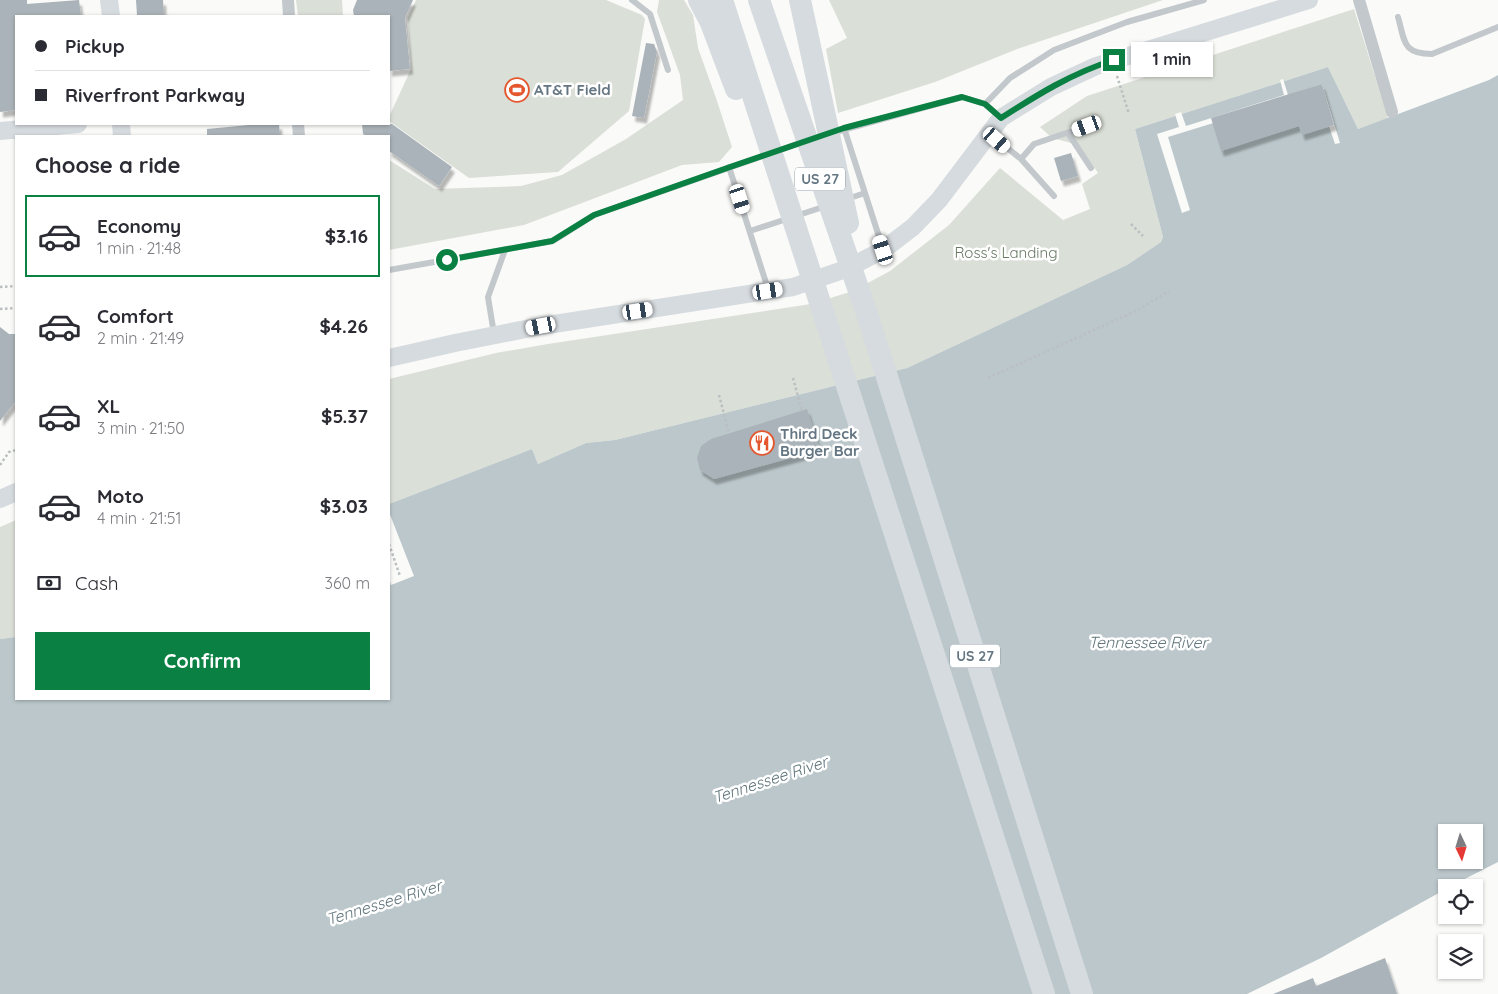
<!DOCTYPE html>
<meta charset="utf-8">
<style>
:root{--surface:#fff;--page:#f2f2f3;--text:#2b2b33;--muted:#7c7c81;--line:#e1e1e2;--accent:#0b8043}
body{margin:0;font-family:Quicksand,sans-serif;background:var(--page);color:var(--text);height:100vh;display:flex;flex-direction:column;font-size:19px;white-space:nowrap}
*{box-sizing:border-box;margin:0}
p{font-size:16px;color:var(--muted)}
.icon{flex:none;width:28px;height:28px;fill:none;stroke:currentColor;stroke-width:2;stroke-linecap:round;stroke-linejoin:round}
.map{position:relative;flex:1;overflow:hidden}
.side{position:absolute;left:15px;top:135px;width:375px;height:565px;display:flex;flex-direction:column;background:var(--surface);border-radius:0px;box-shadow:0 1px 4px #0004}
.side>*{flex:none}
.top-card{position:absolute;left:15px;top:15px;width:375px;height:110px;border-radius:0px;box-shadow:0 1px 4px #0004;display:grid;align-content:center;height:110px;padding:0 20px;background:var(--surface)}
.needle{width:32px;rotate:176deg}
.controls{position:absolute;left:1438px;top:824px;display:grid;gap:10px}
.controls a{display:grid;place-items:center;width:45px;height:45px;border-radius:0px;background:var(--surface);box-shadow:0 1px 4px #0004;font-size:25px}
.end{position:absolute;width:22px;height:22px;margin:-11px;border:6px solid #0b8043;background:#fff;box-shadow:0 0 0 2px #fff}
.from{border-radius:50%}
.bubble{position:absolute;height:35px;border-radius:0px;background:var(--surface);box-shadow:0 1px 4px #0004;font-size:16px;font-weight:700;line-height:35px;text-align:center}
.car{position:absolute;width:15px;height:30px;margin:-15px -8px;border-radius:6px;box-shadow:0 0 4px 1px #0007;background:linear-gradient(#fff 24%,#345 0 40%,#fff 0 76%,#345 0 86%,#fff 0)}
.top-card b{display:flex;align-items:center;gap:18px;height:48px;font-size:19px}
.top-card b+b{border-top:1px solid var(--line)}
.top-card i{width:12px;height:12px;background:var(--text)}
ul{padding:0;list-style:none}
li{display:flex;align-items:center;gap:15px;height:82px;margin:0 10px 8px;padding:0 10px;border:2px solid transparent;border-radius:0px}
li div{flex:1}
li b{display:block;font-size:19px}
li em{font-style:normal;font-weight:700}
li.on{border-color:var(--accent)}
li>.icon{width:45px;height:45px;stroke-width:1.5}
h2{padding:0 20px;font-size:22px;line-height:60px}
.pay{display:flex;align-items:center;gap:12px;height:55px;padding:0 20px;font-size:19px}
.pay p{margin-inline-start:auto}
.primary-button{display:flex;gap:10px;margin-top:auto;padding:10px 20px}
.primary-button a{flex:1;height:58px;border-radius:0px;background:var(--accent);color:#fff;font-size:20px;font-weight:700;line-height:58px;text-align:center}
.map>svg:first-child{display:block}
</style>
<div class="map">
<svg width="1498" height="994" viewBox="0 0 1498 994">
<defs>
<filter id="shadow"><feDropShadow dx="3" dy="5.5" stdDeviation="1" flood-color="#0004"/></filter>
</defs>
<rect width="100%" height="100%" fill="#fafaf8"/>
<path fill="#dadfd7" d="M296,0h46l1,16h-45z
M416,0h190l36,15 3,4 -16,92 -71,61 -89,6 -80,-57v-4l22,-48 -3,-51z
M659,0h25l9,15 5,33 18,50 16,49 -13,15 -37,3 -158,60 -135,25v-90l46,29 86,-3 41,-11 64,-36 57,-39 -3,-25 -23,-63z
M829,0h334l-143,48 -85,34 -97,31 -12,-64 21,-11z
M1354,9l34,109 -30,11 -30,-62 -193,62 28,108 -2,5 -34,23 -220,103 -292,72 -29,3 -48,21 -6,-15 -143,55v-125l107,-26 52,-9 263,-40 42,-13 37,-20 59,-46 51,-57 63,52 27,-11 -8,-25 16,-11 -19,-28 -27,-7 -12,-11 47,-31z
M16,520v117l-16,2v-112z"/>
<path fill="#bbc7cb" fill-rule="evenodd" d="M1328,67l30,62 131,-49 9,-5v787l-49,25 -3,1v1l-125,69 -74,36h-1247v-355l16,-2v62h373v-195l143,-55 6,15 48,-21 29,-3 292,-72 220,-103 34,-23 2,-5 -28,-108zM1446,832h28v28h-28z"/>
<path fill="#fafaf8" d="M1283,79l5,16 34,-11 18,59 -5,1 -18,-53 -149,46 22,73 -8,3 -25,-79 22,-7 -4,-13 6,-2 5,14 98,-31 -4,-15z
M389,512l25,64 -23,9 -2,-7z"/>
<path fill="#aab3b9" filter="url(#shadow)" d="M0,0h27v4l52,-4 2,16h-65v94l-16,2z
M136,0h27l1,16h-27z
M357,0h56l-8,18 5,51 -21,2v-55h-35l-1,-6z
M646,43l8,1 3,8 -13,66 -12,-2z
M1322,84l12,41 -32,10 -3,-9 -78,25 -10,-33z
M259,124h20l1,12h-73v-7z
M362,124h30l60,43 -13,19 -50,-35v-15h-22l-4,-2z
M1071,153l7,23 -17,5 -7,-23z
M0,327l9,7h7v67l-16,20z
M807,409l13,41 -106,29 -14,-9 -3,-12 4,-12 10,-7z
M1385,958l12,36h-124l40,-16 3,8z"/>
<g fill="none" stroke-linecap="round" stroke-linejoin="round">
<path stroke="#bbbfc2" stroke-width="2.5" stroke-dasharray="2.5 2.5" stroke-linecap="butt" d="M1117,76l12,38
M1131,224l12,12
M0,287l16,-1
M0,309l16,-1
M793,378l9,33
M988,378l150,-68 31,-19
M719,395l10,38
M0,465l9,-13 7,-2
M389,544l11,32"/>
<path stroke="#c3c8cc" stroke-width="6" d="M632,0l18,14 18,56
M1398,17c7,24 4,37 34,37l66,-27
M999,116l-14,-12 25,-26 44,-28 73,-28 77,-22
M844,128l39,121
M832,133l130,-36 23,7
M1068,133l23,35
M990,134l31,25 33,37
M1021,159l13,-15 53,-18
M729,167l39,122
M847,199l18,-6
M750,231l76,-25
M389,270l164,-29 41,-26 209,-73
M494,334l-6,-37 17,-47"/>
<path stroke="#c3c8cc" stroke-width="12" d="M288,0l1,16
M1359,0l33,112
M298,124l1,12"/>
<path stroke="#d6dbdf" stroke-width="18" d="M109,0l2,16
M121,124l1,12
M0,131l78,-7
M389,358l66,-15 86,-17 252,-39 53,-18 37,-19 30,-23 26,-27 62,-82 50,-31 45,-21 213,-66
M0,499l16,-7"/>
<path stroke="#d6dbdf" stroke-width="22" d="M699,0l12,23 25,66
M722,0l322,994
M759,0l109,317 214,677
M800,0l48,223"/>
</g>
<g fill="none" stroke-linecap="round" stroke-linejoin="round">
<path stroke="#0b8043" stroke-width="6" d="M447,260l105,-19 42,-26 136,-48 114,-39 118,-31 23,7 16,14c36,-23 71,-45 113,-58"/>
</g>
<defs>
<g id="stadium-ring" transform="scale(1.25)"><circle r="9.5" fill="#fff" stroke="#e4572e" stroke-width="1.5"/><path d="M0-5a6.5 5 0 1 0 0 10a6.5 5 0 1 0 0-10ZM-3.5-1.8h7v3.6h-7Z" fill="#e4572e"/></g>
<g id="restaurant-ring" transform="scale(1.25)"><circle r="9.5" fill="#fff" stroke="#e4572e" stroke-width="1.5"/><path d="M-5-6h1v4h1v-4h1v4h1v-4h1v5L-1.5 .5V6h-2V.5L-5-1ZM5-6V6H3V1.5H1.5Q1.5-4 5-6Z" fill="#e4572e"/></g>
</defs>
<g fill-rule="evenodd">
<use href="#stadium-ring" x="517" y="90"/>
<use href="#restaurant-ring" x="762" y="443"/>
</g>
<g text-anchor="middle" stroke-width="5" stroke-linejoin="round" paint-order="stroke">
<g fill="#fff" stroke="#939fa8" stroke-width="1">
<rect x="795" y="167.5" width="50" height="23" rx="4"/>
<rect x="950" y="644.5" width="50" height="23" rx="4"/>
</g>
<g font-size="14" font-weight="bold" fill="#657683">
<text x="820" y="184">US 27</text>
<text x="975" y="661">US 27</text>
</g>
<g font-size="15" font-weight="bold" fill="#657683" stroke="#fff" text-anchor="start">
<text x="534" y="95">AT&amp;T Field</text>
<text x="780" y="439">Third Deck<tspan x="780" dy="17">Burger Bar</tspan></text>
</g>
<g font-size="15" fill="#687a64" stroke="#fff">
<text x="1006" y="258">Ross's Landing</text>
</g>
<g font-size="16" font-style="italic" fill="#60757c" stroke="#fff">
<text x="1148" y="648">Tennessee River</text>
<text transform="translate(770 779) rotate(-18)" y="6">Tennessee River</text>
<text transform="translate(384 902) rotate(-17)" y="6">Tennessee River</text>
</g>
</g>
</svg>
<div class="controls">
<a><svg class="needle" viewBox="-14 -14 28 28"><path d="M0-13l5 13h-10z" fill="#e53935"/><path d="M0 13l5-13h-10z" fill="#7c7c81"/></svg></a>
<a><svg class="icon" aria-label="locate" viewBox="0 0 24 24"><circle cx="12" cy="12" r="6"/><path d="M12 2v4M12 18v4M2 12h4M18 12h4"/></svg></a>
<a><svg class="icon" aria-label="layers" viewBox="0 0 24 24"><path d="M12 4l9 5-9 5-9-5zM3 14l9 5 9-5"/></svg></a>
</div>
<i class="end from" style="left:447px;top:260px"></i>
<i class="end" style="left:1114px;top:60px"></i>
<div class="bubble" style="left:1131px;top:42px;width:82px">1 min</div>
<i class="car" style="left:1087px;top:126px;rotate:250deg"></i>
<i class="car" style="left:997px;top:140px;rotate:131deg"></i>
<i class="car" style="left:740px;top:199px;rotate:162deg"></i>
<i class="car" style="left:883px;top:250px;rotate:342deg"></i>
<i class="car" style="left:768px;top:291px;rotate:81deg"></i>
<i class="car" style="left:638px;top:311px;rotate:81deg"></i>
<i class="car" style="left:541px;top:326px;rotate:259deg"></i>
<div class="top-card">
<b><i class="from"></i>Pickup</b>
<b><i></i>Riverfront Parkway</b>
</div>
<section class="side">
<h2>Choose a ride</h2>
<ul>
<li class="on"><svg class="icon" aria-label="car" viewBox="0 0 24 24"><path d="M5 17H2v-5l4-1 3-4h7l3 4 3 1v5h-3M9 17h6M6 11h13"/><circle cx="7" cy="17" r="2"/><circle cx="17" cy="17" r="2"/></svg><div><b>Economy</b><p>1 min · 21:48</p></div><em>$3.16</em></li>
<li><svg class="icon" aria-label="car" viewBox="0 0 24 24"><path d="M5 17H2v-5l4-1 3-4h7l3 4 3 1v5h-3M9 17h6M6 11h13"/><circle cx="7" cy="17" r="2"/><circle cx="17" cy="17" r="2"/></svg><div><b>Comfort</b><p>2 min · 21:49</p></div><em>$4.26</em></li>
<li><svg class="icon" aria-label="car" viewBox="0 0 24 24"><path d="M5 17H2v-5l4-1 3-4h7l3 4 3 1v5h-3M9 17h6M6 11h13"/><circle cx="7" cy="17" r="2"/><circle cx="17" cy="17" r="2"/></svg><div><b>XL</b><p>3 min · 21:50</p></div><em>$5.37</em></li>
<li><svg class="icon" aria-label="car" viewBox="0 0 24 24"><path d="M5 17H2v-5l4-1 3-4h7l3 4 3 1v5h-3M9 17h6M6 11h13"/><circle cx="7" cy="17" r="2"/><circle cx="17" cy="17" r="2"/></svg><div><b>Moto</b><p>4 min · 21:51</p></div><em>$3.03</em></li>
</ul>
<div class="pay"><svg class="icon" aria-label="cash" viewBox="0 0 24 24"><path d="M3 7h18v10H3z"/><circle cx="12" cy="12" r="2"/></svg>Cash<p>360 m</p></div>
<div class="primary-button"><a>Confirm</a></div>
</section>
</div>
